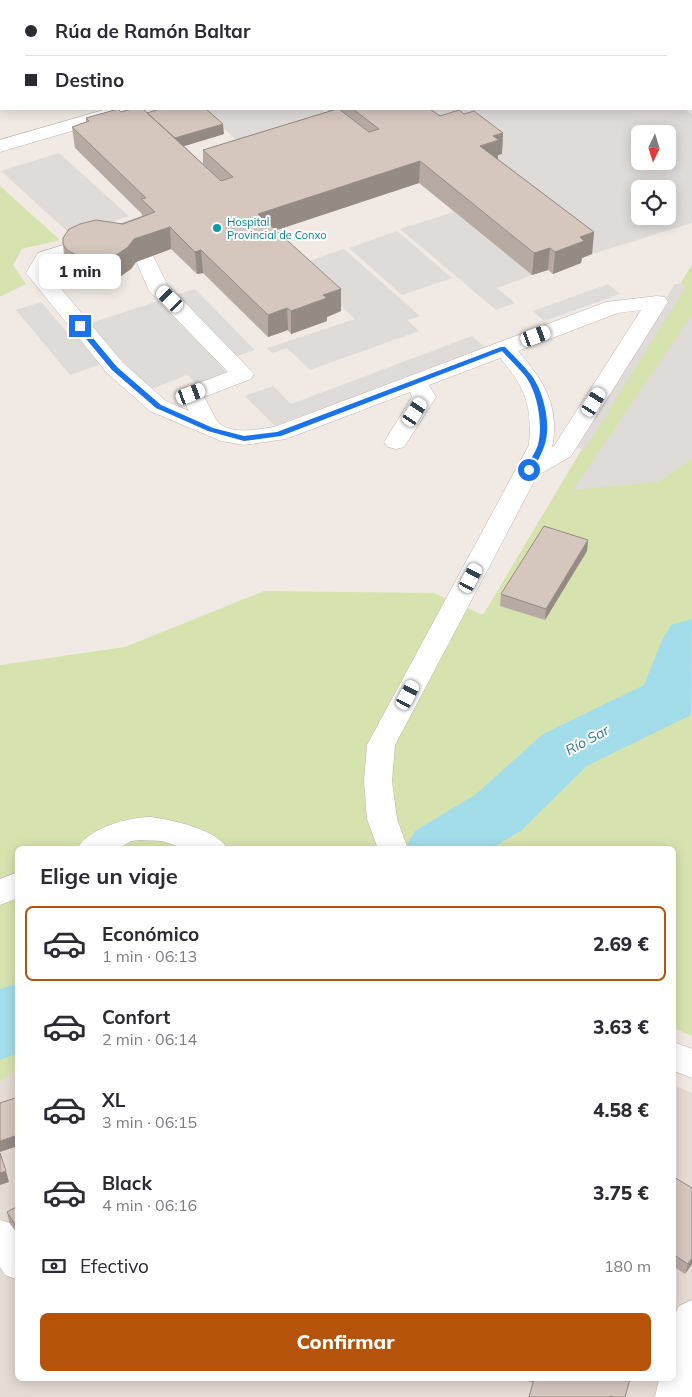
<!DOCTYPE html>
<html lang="es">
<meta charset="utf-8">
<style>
:root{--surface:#fff;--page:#f7f7f7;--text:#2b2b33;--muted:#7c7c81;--line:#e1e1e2;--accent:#b45309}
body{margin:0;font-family:Mulish,sans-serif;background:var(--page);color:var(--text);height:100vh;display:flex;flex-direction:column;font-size:19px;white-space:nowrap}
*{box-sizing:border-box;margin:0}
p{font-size:16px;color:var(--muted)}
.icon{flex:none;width:28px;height:28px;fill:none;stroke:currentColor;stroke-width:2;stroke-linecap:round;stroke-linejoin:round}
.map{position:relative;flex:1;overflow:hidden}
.sheet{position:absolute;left:15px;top:846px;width:661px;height:535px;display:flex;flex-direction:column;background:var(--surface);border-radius:8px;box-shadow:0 2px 12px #0003}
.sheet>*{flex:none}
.guide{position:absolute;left:0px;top:0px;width:692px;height:110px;box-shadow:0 2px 12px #0003;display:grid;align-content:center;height:110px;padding:0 25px;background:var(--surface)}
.needle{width:32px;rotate:184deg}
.controls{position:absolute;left:631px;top:125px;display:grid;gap:10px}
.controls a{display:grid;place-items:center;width:45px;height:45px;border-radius:8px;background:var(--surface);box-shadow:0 2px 12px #0003;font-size:25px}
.end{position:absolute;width:22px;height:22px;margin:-11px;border:6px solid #1a73e8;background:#fff;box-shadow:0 0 0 2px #fff}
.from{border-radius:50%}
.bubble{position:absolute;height:35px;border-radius:8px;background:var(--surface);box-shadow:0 2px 12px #0003;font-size:16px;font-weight:800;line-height:35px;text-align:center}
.car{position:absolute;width:15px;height:30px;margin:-15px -8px;border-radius:6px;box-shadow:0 0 4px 1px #0007;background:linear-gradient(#fff 24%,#345 0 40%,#fff 0 76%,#345 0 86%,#fff 0)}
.guide b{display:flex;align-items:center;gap:18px;height:48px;font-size:19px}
.guide b+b{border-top:1px solid var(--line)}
.guide i{width:12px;height:12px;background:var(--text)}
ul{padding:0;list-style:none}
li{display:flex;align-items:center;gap:15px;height:75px;margin:0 10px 8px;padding:0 15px;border:2px solid transparent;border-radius:8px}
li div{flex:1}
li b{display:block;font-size:19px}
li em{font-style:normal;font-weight:800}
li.active{border-color:var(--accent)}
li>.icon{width:45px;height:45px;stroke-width:1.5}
h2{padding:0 25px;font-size:22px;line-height:60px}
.pay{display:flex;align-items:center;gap:12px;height:55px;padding:0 25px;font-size:19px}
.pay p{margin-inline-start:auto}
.action{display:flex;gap:10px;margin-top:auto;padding:10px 25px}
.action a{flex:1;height:58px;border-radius:8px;background:var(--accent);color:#fff;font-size:20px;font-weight:800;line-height:58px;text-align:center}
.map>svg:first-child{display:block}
</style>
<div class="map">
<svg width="692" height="1397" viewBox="0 0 692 1397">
<rect width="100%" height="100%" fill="#f1eae4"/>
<path fill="#e4dbd3" d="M17,1069l1,310h656v-294l18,8v304h-692v-315z"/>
<path fill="#d7e3af" d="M0,186l60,54 -38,9 -9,16 13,19 -24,12h-2z
M692,264v772l-18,-8v-179h-656l-1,220 -17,13v-417l125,-18 139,-56 170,2 49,22z"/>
<path fill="#dfdbd9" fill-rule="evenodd" d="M201,109h120l8,7 -90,26z
M403,109h281l8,5v109l-100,31 -101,-97 10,-3zM640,134h28v27h-28zM640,189h28v27h-28z
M59,153l70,63 -58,19 -70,-64z
M454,212l78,63 -35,13 18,15 -19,7 -96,-81z
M397,231l55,47 -50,17 -53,-47z
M344,249l76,67 -13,4 12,11 -109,39 -23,-22 -15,5 -5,-5 88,-29 -58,-54z
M608,284l12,10 -76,27 -11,-10z
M675,284l12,1 -103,165 -10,-4z
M195,289l60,61 -37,13 12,13 -31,10 -12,-11 -38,15 -29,-32 -50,17 -54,-65 25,-8 25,29z
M692,315v141l-2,4 -32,22 -85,8z
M472,336l13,11 -210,79 -30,-30 28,-10 18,18z"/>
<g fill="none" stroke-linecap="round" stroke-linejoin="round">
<path fill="#a4ddea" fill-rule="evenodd" d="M660,0h32v9l-1,-8z
M692,619l-1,96 -104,51 -65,64 -31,19h-86l10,-18 61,-37 67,-60 101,-49 18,-45 9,-15z
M18,983v70l-18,7v-71z"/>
<g stroke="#bfb3ab" stroke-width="1">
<path id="minor" d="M107,109h28l-2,4 -133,39v-12z
M98,234l7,2 3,4 -3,4 -52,17 -5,12 75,90 43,38 23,10 -9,-17 3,-5 45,-17 -79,-81 -14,-33 3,-4 7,-2 7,2 15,30 87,90 -3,5 -47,18c5,7 10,22 16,27 16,11 37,5 54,3l332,-125 51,-6 8,1 3,5 -97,154 -34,20 -142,269 -3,36 5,38 11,30h-30l-11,-30 -3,-38 3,-36 162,-300c3,-40 -3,-57 -29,-87l-71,27 7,12 -32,50 -8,2 -8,-2 -4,-5 28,-45 -2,-5 -124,47 -42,6 -23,-4 -71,-30 -43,-38 -81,-100 12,-20zM641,310l-87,136 -2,1c2,-7 2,-16 2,-23 -1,-30 -17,-51 -36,-73l100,-38z
M151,817c21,3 66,12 77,32h-42l-24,-8 -22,-1 -9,1 -14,8h-40c11,-21 51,-32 74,-32z
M18,872v26l-18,7v-26z
M674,1042l18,7v29l-18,-7z
M0,1220l13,4 5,8v48l-13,-5 -5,-8z
M692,1300v97h-37l4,-18h15v-63l5,-10z"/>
</g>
<use href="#minor" fill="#fff" fill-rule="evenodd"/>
</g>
<path fill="#b7aaa3" d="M326,109h104l10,7 24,-2 39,19 -1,21 -4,1v4l96,73 -2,22 -10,4 -1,5 -28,11 -5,-4 -16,5 -113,-92 -143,47 65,81 -14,6v4l-36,13 -3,-4 -20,7 -65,-64 -6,1 -26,-25 -35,13 -5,7 -10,7 -21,5 -16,-1 -14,-7 -5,-7 -2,-22 79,-28v-2l-67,-66 -3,-21 14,-5v-4l35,-6 26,1 63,-1 14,22 -40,12 19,18v-14l126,-39z
M588,540l-1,11 -42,69 -45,-14 1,-12z
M674,1177l18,87 -7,10 -11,-7z
M18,1206v29l-9,-13 -2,-10z
M521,1379h109l-5,18h-96l4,-14z"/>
<path fill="#958b85" d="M223,124l1,10 -56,17 -1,-11z
M503,133l-1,21 -4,1v7l-18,-16 13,-10z
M420,161l-1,22 -160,53 -1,-22z
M170,227l1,22 -35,13 -5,7 -10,7 -21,5 -2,-22 36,-20z
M594,232l-2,22 -10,4 -1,5 -28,11 2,-22 25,-15z
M550,248l-2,22 -16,5 2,-22z
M201,250l2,23 -6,1 -2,-22z
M341,289v22l-14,6v4l-36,13v-23l32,-16z
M287,308l1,22 -20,7v-22z
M588,540l-1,11 -42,69 1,-11z
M18,1135v11l-18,6v-11z
M6,1171l3,11 -9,3v-12z
M692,1258v6l-7,10 3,-10z"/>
<path fill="#d5c6be" stroke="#958b85" d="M118,109l3,3 11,-3h11l78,72 12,-4 -30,-27 134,-41h2l30,23 10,-3 -26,-20h77l10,7 19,-6 5,4 10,-3 29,22 -10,3 6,4 -19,6 114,86 -14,5 4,4 -29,11 -5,-4 -16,5 -114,-92 -162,53 83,75 -18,6 4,3 -36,13 -4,-3 -19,7 -67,-65 -6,2 -25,-25 -36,12 -6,8 -10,7 -20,5 -16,-1 -15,-8 -4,-6v-6l6,-9 11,-5 16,-4 27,4 32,-12 -14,-13 5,-1 -74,-71 17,-6 -3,-3z
M160,109h46l17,15 -48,14 -28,-25z
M544,526l44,14 -42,69 -45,-15z
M18,1097v38l-18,6v-38z
M0,1153l6,18 -6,2z
M674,1177l18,11v70l-4,6 -14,-9z
M18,1206v23l-11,-17z
M534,1379h96l-5,18h-11l-4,-1v1h-81z"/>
<path fill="#1a73e8" d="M77,325h5l35,42 44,38 52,23 31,8 33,-4 224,-85h4c9,9 19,19 27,29 12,17 20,50 12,71 -3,8 -8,17 -13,24h-5l-1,-1c4,-8 10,-17 13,-25 5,-20 0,-51 -12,-68 -7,-9 -16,-17 -24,-26l-221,85 -37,5 -36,-10 -52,-23 -44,-38 -35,-42z"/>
<circle fill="#0f9aa8" stroke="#fff" stroke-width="2" cx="217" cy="228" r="5"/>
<g text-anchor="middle" stroke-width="4" stroke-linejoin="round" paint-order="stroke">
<g font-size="11" fill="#0d838f" stroke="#fff" text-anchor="start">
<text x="227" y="226">Hospital<tspan x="227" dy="13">Provincial de Conxo</tspan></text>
</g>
<g font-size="14" font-style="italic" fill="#307d90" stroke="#fff">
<text transform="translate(587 740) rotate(-28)" y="5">Río Sar</text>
</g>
</g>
</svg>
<div class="controls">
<a><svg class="needle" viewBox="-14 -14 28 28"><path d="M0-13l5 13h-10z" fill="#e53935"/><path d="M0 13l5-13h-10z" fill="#7c7c81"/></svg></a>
<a><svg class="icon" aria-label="locate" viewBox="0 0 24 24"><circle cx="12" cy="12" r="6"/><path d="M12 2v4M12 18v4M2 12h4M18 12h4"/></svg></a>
</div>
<i class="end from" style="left:529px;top:470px"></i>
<i class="end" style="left:80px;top:326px"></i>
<div class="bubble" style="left:39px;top:254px;width:82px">1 min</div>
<i class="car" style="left:170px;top:299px;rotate:315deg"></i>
<i class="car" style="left:536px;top:336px;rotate:70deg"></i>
<i class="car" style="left:191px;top:394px;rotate:69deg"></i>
<i class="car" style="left:594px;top:402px;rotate:32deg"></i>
<i class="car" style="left:415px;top:412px;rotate:33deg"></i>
<i class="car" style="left:471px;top:578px;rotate:28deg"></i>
<i class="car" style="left:408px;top:695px;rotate:28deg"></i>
<div class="guide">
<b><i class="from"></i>Rúa de Ramón Baltar</b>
<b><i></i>Destino</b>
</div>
<section class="sheet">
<h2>Elige un viaje</h2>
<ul>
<li class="active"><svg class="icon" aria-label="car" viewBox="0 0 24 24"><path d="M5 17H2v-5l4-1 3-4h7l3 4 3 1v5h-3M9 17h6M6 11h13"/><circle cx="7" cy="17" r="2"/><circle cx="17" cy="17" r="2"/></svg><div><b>Económico</b><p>1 min · 06:13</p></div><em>2.69 €</em></li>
<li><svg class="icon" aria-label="car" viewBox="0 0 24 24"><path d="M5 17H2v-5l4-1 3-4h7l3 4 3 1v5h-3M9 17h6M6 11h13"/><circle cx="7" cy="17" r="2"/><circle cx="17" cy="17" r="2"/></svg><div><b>Confort</b><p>2 min · 06:14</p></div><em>3.63 €</em></li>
<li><svg class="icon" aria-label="car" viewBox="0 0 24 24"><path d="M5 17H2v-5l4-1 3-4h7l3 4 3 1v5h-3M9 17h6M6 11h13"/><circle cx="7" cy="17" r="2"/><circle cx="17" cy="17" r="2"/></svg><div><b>XL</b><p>3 min · 06:15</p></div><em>4.58 €</em></li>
<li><svg class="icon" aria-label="car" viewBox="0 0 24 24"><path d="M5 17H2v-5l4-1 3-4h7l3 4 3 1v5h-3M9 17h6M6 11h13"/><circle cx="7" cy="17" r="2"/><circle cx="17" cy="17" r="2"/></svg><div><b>Black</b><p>4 min · 06:16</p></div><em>3.75 €</em></li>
</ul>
<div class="pay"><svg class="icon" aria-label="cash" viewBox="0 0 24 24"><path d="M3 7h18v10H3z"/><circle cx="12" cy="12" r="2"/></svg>Efectivo<p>180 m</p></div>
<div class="action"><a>Confirmar</a></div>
</section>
</div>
